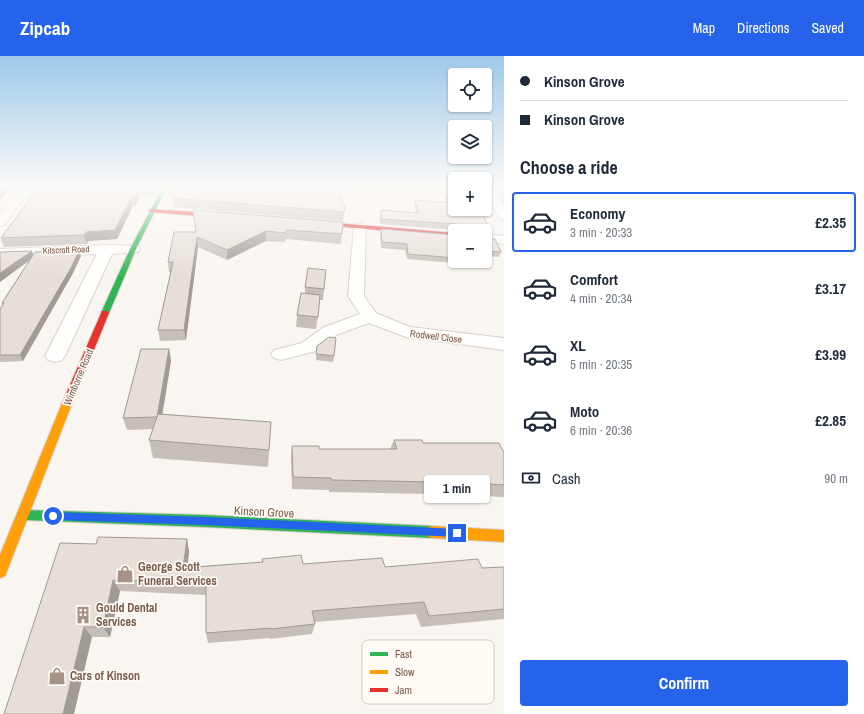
<!DOCTYPE html>
<meta charset="utf-8">
<style>
:root{--surface:#fff;--page:#f2f2f3;--text:#1f2937;--muted:#747a83;--line:#e0e1e3;--accent:#2563eb}
body{margin:0;font-family:"Archivo Narrow",sans-serif;background:var(--page);color:var(--text);height:100vh;display:flex;flex-direction:column;font-size:15px;white-space:nowrap}
*{box-sizing:border-box;margin:0}
p{font-size:13px;color:var(--muted)}
.icon{flex:none;width:22px;height:22px;fill:none;stroke:currentColor;stroke-width:2;stroke-linecap:round;stroke-linejoin:round}
.map{position:relative;flex:1;overflow:hidden}
.panel{display:flex;flex-direction:column;background:var(--surface);width:360px}
.panel>*{flex:none}
.hud{display:grid;align-content:center;height:88px;padding:0 16px;background:var(--surface)}
.fabs{position:absolute;left:448px;top:12px;display:grid;gap:8px}
.fabs a{display:grid;place-items:center;width:44px;height:44px;border-radius:4px;background:var(--surface);box-shadow:0 1px 3px #0004;font-size:20px}
.end{position:absolute;width:18px;height:18px;margin:-9px;border:5px solid #2563eb;background:#fff;box-shadow:0 0 0 2px #fff}
.from{border-radius:50%}
.bubble{position:absolute;height:28px;border-radius:4px;background:var(--surface);box-shadow:0 1px 3px #0004;font-size:13px;font-weight:800;line-height:28px;text-align:center}
.hud b{display:flex;align-items:center;gap:14px;height:38px;font-size:15px}
.hud b+b{border-top:1px solid var(--line)}
.hud i{width:10px;height:10px;background:var(--text)}
ul{padding:0;list-style:none}
li{display:flex;align-items:center;gap:12px;height:60px;margin:0 8px 6px;padding:0 8px;border:2px solid transparent;border-radius:4px}
li div{flex:1}
li b{display:block;font-size:15px}
li em{font-style:normal;font-weight:800}
li.on{border-color:var(--accent)}
li>.icon{width:36px;height:36px;stroke-width:1.5}
h2{padding:0 16px;font-size:18px;line-height:48px}
.pay{display:flex;align-items:center;gap:10px;height:44px;padding:0 16px;font-size:15px}
.pay p{margin-inline-start:auto}
.cta{display:flex;gap:8px;margin-top:auto;padding:8px 16px}
.cta a{flex:1;height:46px;border-radius:4px;background:var(--accent);color:#fff;font-size:16px;font-weight:800;line-height:46px;text-align:center}
header{display:flex;align-items:center;gap:24px;box-sizing:border-box;height:56px;padding:0 20px;background:var(--accent);color:#fff}
header strong{font-size:19px}
nav{display:flex;gap:22px;margin-inline-start:auto;font-size:14px}
main{display:flex;flex:1;min-height:0}
.map>svg:first-child{display:block}
</style>
<header>
<strong>Zipcab</strong>
<nav><a>Map</a><a>Directions</a><a>Saved</a></nav>
</header>
<main>
<div class="map">
<svg width="504" height="658" viewBox="0 0 504 658">
<rect width="100%" height="100%" fill="#f9f5f0"/>
<g fill="none" stroke-linecap="round" stroke-linejoin="round">
<g stroke="#d7d1cb" stroke-width="2">
<path id="street" d="M26,131h11l-16,15 -17,23 -4,1v-12l13,-16z
M485,131h8l11,19v14l-4,-1 -2,-3 -13,-25z
M360,167l4,1 2,3 -2,69 12,17 34,14 94,11v12l-98,-13 -37,-14 -33,12 -20,16 -35,9 -7,-2 -3,-4 3,-4 28,-7 22,-16 36,-13 -12,-18 6,-69 2,-3z
M485,178l19,2v8l-19,-2z
M107,189l31,1 2,3 -2,3 -26,2 -47,102 -3,4 -7,2 -7,-2 -3,-4 52,-102 -97,3v-8z"/>
</g>
<g stroke="#d9d2cb" stroke-width="2">
<path id="fast" d="M163,131h4l-31,62 -27,64 -4,2h-3l-1,-2 29,-64z
M23,454l182,5 226,11 4,2 2,4 -2,4 -4,2 -226,-11 -182,-7 -4,-1 -2,-4 2,-4z"/>
</g>
<g stroke="#d9d2cb" stroke-width="2">
<path id="slow" d="M68,342l5,3 -66,170 -2,5 -5,2v-23l63,-154z
M431,470l73,4v12l-73,-4 -4,-2 -2,-4 2,-4z"/>
</g>
<g stroke="#d9d2cb" stroke-width="2">
<path id="jam" d="M151,153l72,5 3,2 -3,2 -74,-6v-2z
M313,165l142,12v4l-144,-13 -1,-1z
M102,255h6l1,2 -36,88 -5,3 -3,-1 -2,-2z"/>
</g>
<use href="#street" fill="#fefefd" fill-rule="evenodd"/>
<use href="#fast" fill="#30b455" fill-rule="evenodd"/>
<use href="#slow" fill="#ff9f0a" fill-rule="evenodd"/>
<use href="#jam" fill="#e5322d" fill-rule="evenodd"/>
</g>
<path fill="#c6bfb9" d="M39,131h119l-5,9h-13l-5,10h-2l-16,33 -29,2 -1,3 -83,3 -3,-9z
M168,131l177,19 -2,15 -170,-14 -1,-9 1,-1 -5,-1 -1,-7z
M440,131h15l34,41 -2,5h-1v5l15,14 -2,5 -14,-1v-25h-30v-1l-75,-6v-9l1,-5 35,3 -2,-8 1,-5 31,2z
M485,131l7,13 -2,5 -5,-1z
M494,131h10v16z
M193,154l149,24 -1,10 -55,-5 -1,3 -19,-1 -39,19 -29,-13 -12,93 -26,1 -2,-11 13,-58h-2l-1,-10 28,-30z
M381,173l74,6v26h1l-1,2 -48,-4 -2,-9 -24,-2 -1,-14z
M33,199l48,1 -8,17 -50,88 -23,1v-53l2,-4v-2z
M305,231l19,2 -1,11h-3l-4,29 -20,-2 1,-12 8,-22z
M317,290l17,10 -1,6 -17,-2z
M169,293l2,12 -9,53 109,8 -3,45 -115,-9 -4,-18 4,-11 -26,1 -4,-12z
M394,384l110,12v45l-24,-1 -1,-3 -47,-2 -1,3 -102,-2v-2l-37,-1 -1,-31 1,-12 27,3h71z
M187,483l2,13 -2,15 75,-5v-3l41,5 82,3 97,1 22,-1v52l-83,8 -5,-13 -102,8 1,2 -3,10 -42,5v-1l-62,5 -2,-10v-38l-86,-4 -10,46h-18l-88,77 92,-170z"/>
<path fill="#a19b96" d="M5,131h7l-12,13v-8z
M152,131h6l-5,9 -2,-8z
M139,132l1,8 -5,10 -2,-8z
M131,142l2,8 -16,33 -29,2 -1,3 -3,-9 2,-3z
M489,172l-2,5 -2,1v-5z
M266,175v10l-39,19v-10z
M197,181l1,10 -12,93 -2,-10z
M32,195l2,6 -34,25v-9z
M79,195l2,5 -8,17 -50,88 -3,-6z
M169,293l2,12 -11,68 -3,-12z
M187,483l2,13 -3,28 -3,-12z
M113,524l7,11 -10,46 -7,-10z
M84,571l8,10 -18,77h-11z"/>
<path fill="#e6ded7" stroke="#a19b96" d="M0,131h5l-5,5z
M39,131h113l-1,1h-12l-6,10h-2l-16,32 -29,2 -2,3 -83,3z
M168,131h169l8,19 -1,6 -172,-14 5,-9h-10z
M443,131h12v22h25l9,19 -4,1 1,9 9,1 6,13 -16,-1v-20h-27l-1,-7 -76,-5v-9l38,3 -4,-13 35,3z
M485,131l7,13 -7,-1z
M498,131h6v9z
M193,154l150,12 -1,12 -56,-4v3l-20,-2 -39,19 -30,-13 -13,93h-26l15,-68h-5l6,-30h22z
M381,173l74,6v13h-1l1,4v6l-47,-4 -1,-10 -25,-2z
M32,195l-32,22v-21z
M79,195l-8,17 -51,87h-20v-46l4,-6h-2l33,-51z
M308,212l18,2 -2,19 -19,-2z
M301,237l19,2 -2,22 -21,-2z
M329,281l7,1 -2,18 -18,-2 1,-8z
M141,293h28l-12,68 -34,1z
M158,358l113,8 -2,28 -120,-10z
M394,384h28l1,3h76l4,8 1,1v33l-17,-1 -1,-2 -50,-2 1,2 -105,-2 -1,-2 -38,-1 -1,-31h27v3h78z
M98,481l89,2 -4,29 80,-6 -1,-3 39,-4 2,9 79,-6 3,9 93,-8 4,9 22,-1v42l-75,7 -5,-14 -112,9 3,13 -44,5v-1l-65,5v-50l-93,-3 -10,47h-19l-21,87h-59l56,-171 36,1z"/>
<linearGradient id="sky" x2="0" y2="1"><stop stop-color="#9ec9e9"/><stop offset="0.59" stop-color="#fcfaf8"/><stop offset="1" stop-color="#fcfaf8" stop-opacity="0"/></linearGradient>
<rect width="504" height="223" fill="url(#sky)"/>
<path fill="#2563eb" d="M53,456l152,5 252,12 3,1 1,3 -1,3 -3,1 -252,-12 -152,-5 -3,-1 -1,-3 1,-3z"/>
<defs>
<g id="shop-bare" transform="scale(1.38)"><path d="M-5-2.5h2.3a2.7 3.5 0 0 1 5.4 0H5L5.5 6h-11ZM-1.5-2.5h3a1.5 2.3 0 0 0-3 0Z" fill="#a69286" stroke="#fffaf3" stroke-width="2.5" paint-order="stroke"/></g>
<g id="building-bare" transform="scale(1.38)"><path d="M-4-6H4V6H1V3H-1V6H-4ZM-2.5-4.3h1.7v1.8h-1.7ZM.8-4.3h1.7v1.8H.8ZM-2.5-1h1.7V.8h-1.7ZM.8-1h1.7V.8H.8Z" fill="#a69286" stroke="#fffaf3" stroke-width="2.5" paint-order="stroke"/></g>
</defs>
<g fill-rule="evenodd">
<use href="#shop-bare" x="125" y="518"/>
<use href="#building-bare" x="83" y="559"/>
<use href="#shop-bare" x="57" y="620"/>
</g>
<g text-anchor="middle" stroke-width="3.5" stroke-linejoin="round" paint-order="stroke">
<g font-size="9" fill="#7a5c4d" stroke="#fffaf3">
<text transform="translate(66 194) rotate(-2)" y="3">Kitscroft Road</text>
</g>
<g font-size="10" fill="#7a5c4d" stroke="#fffaf3">
<text transform="translate(436 280) rotate(7)" y="4">Rodwell Close</text>
<text transform="translate(78 321) rotate(-67)" y="4">Wimborne Road</text>
</g>
<g font-size="12" fill="#7a5c4d" stroke="#fffaf3">
<text transform="translate(264 456) rotate(3)" y="4">Kinson Grove</text>
</g>
<g font-size="12" font-weight="bold" fill="#7a5c4d" stroke="#fffaf3" text-anchor="start">
<text x="138" y="515">George Scott<tspan x="138" dy="14">Funeral Services</tspan></text>
<text x="96" y="556">Gould Dental<tspan x="96" dy="14">Services</tspan></text>
<text x="70" y="624">Cars of Kinson</text>
</g>
</g>
<rect x="362" y="584" width="132" height="64" rx="6" fill="#fffaf3" stroke="#d7cbc1" stroke-width="1"/>
<rect x="370" y="596" width="18" height="4" fill="#30b455"/>
<rect x="370" y="614" width="18" height="4" fill="#ff9f0a"/>
<rect x="370" y="632" width="18" height="4" fill="#e5322d"/>
<g font-size="11" fill="#7a5c4d">
<text x="395" y="602">Fast</text>
<text x="395" y="620">Slow</text>
<text x="395" y="638">Jam</text>
</g>
</svg>
<div class="fabs">
<a><svg class="icon" aria-label="locate" viewBox="0 0 24 24"><circle cx="12" cy="12" r="6"/><path d="M12 2v4M12 18v4M2 12h4M18 12h4"/></svg></a>
<a><svg class="icon" aria-label="layers" viewBox="0 0 24 24"><path d="M12 4l9 5-9 5-9-5zM3 14l9 5 9-5"/></svg></a>
<a>+</a>
<a>−</a>
</div>
<i class="end from" style="left:53px;top:460px"></i>
<i class="end" style="left:457px;top:477px"></i>
<div class="bubble" style="left:424px;top:419px;width:66px">1 min</div>
</div>
<section class="panel">
<div class="hud">
<b><i class="from"></i>Kinson Grove</b>
<b><i></i>Kinson Grove</b>
</div>
<h2>Choose a ride</h2>
<ul>
<li class="on"><svg class="icon" aria-label="car" viewBox="0 0 24 24"><path d="M5 17H2v-5l4-1 3-4h7l3 4 3 1v5h-3M9 17h6M6 11h13"/><circle cx="7" cy="17" r="2"/><circle cx="17" cy="17" r="2"/></svg><div><b>Economy</b><p>3 min · 20:33</p></div><em>£2.35</em></li>
<li><svg class="icon" aria-label="car" viewBox="0 0 24 24"><path d="M5 17H2v-5l4-1 3-4h7l3 4 3 1v5h-3M9 17h6M6 11h13"/><circle cx="7" cy="17" r="2"/><circle cx="17" cy="17" r="2"/></svg><div><b>Comfort</b><p>4 min · 20:34</p></div><em>£3.17</em></li>
<li><svg class="icon" aria-label="car" viewBox="0 0 24 24"><path d="M5 17H2v-5l4-1 3-4h7l3 4 3 1v5h-3M9 17h6M6 11h13"/><circle cx="7" cy="17" r="2"/><circle cx="17" cy="17" r="2"/></svg><div><b>XL</b><p>5 min · 20:35</p></div><em>£3.99</em></li>
<li><svg class="icon" aria-label="car" viewBox="0 0 24 24"><path d="M5 17H2v-5l4-1 3-4h7l3 4 3 1v5h-3M9 17h6M6 11h13"/><circle cx="7" cy="17" r="2"/><circle cx="17" cy="17" r="2"/></svg><div><b>Moto</b><p>6 min · 20:36</p></div><em>£2.85</em></li>
</ul>
<div class="pay"><svg class="icon" aria-label="cash" viewBox="0 0 24 24"><path d="M3 7h18v10H3z"/><circle cx="12" cy="12" r="2"/></svg>Cash<p>90 m</p></div>
<div class="cta"><a>Confirm</a></div>
</section>
</main>
